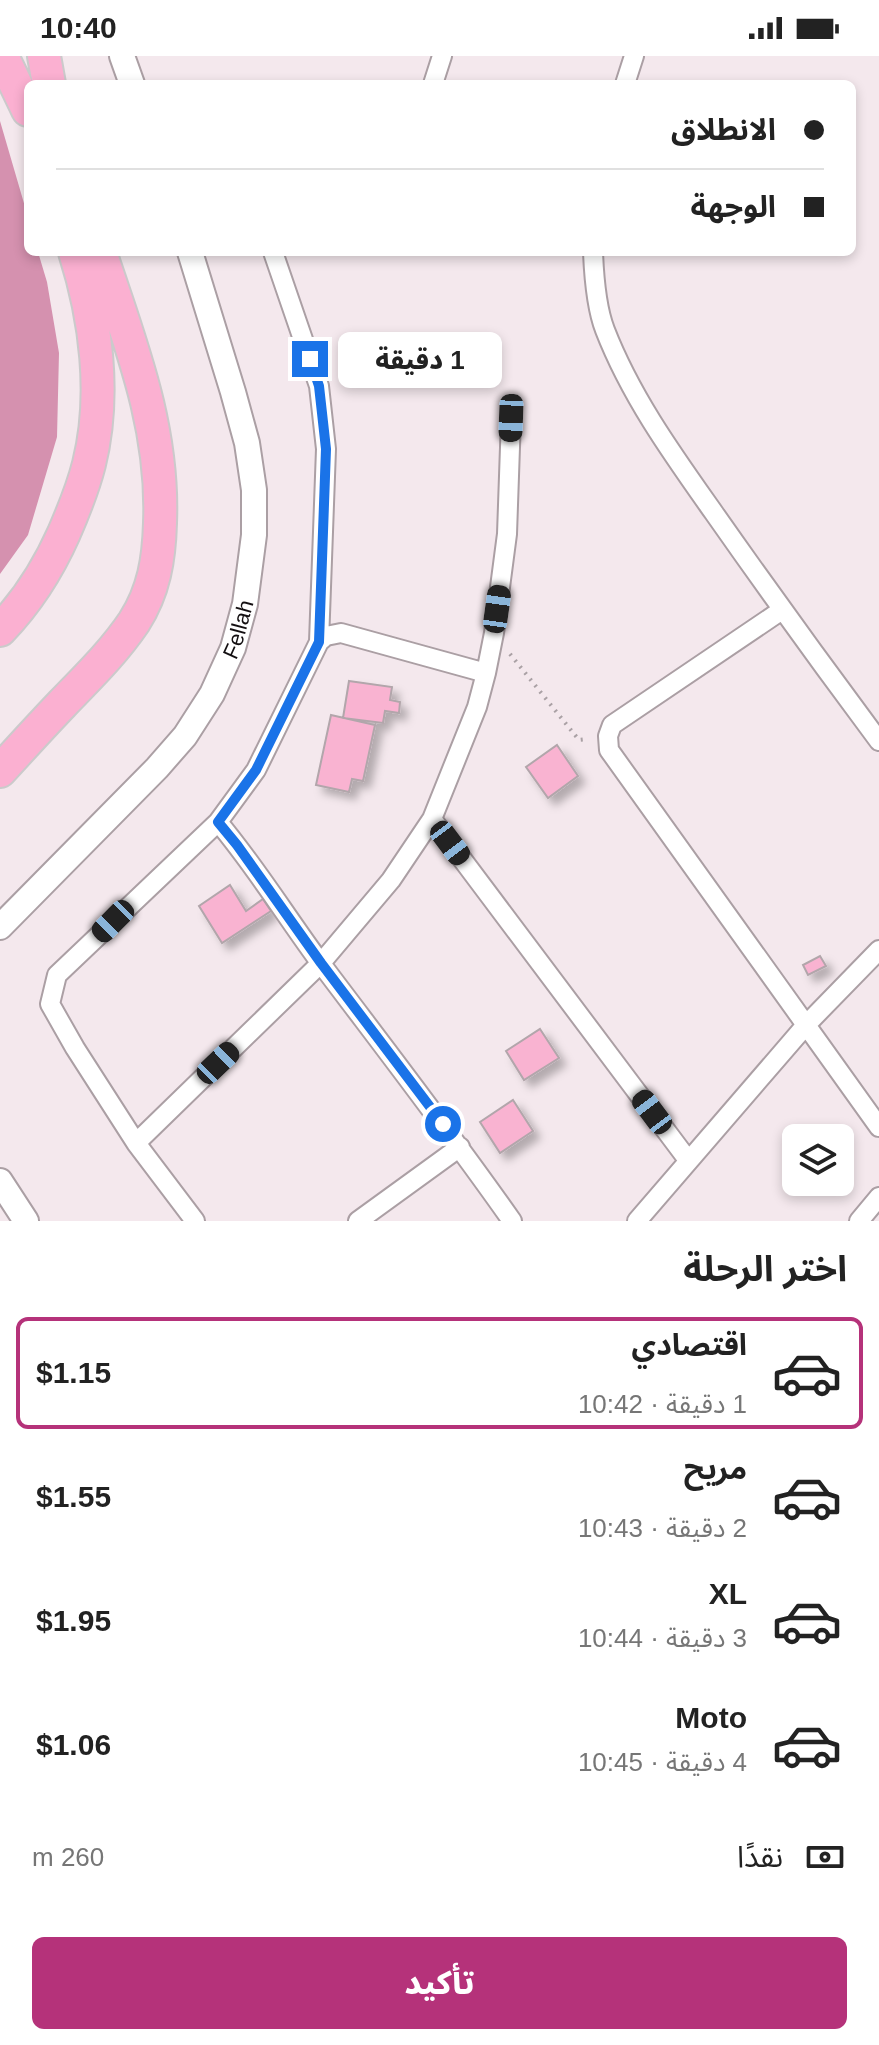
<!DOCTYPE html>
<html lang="ar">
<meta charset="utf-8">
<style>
:root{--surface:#fff;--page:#f6f6f6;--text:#222;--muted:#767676;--line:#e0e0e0;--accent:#b5327a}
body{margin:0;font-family:Helvetica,"Noto Sans Arabic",sans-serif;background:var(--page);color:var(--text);direction:rtl;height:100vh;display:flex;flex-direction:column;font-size:30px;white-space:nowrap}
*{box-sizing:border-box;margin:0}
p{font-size:26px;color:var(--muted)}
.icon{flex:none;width:44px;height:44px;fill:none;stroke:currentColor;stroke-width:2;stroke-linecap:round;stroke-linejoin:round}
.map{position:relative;height:1165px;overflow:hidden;direction:ltr}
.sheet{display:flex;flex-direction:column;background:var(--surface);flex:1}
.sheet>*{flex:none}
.banner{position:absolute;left:24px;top:24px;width:832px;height:176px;border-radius:12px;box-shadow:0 4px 12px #0003;direction:rtl;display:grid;align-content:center;height:176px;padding:0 32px;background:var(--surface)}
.controls{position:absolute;left:782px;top:1068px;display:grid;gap:16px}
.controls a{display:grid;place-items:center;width:72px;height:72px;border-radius:12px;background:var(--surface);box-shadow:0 4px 12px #0003;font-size:40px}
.end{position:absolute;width:36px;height:36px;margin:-18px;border:10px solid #1a73e8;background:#fff;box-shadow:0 0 0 4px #fff}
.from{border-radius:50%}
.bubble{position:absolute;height:56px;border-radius:12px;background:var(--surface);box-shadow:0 4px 12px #0003;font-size:26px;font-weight:800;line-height:56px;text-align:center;direction:rtl}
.car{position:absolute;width:24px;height:48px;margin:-24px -12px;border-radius:10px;box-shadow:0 0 6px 2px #0007;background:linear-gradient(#222 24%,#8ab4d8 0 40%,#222 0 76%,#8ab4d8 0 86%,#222 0)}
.banner b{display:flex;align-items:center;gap:28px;height:76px;font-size:30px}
.banner b+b{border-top:2px solid var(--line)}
.banner i{width:20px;height:20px;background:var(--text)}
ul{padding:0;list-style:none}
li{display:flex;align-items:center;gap:24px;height:112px;margin:0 16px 12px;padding:0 16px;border:4px solid transparent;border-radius:12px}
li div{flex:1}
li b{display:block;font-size:30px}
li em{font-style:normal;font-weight:800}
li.current{border-color:var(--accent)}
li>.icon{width:72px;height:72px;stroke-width:1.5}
h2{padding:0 32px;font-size:36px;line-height:96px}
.pay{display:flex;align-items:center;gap:20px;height:88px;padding:0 32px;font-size:30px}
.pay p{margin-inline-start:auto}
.button{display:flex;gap:16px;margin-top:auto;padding:16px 32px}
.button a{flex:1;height:92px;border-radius:12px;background:var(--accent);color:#fff;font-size:32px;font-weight:800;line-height:92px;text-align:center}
.status{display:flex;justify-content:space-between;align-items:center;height:56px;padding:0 40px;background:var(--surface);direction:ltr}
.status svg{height:22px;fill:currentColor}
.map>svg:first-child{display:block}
</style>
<div class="status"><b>10:40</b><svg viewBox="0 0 49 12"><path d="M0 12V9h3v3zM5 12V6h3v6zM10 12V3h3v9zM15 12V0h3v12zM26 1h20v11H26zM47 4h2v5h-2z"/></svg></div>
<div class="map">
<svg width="879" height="1165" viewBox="0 0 879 1165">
<defs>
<filter id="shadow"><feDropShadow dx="7" dy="7" stdDeviation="4" flood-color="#0004"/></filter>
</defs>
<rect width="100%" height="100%" fill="#f4e8ed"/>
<path fill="#d591af" d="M0,65l28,96v35h10l9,30 12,71 -2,84 -29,98 -28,39z"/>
<path fill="#f9b3d1" stroke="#b2a6ab" stroke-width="2" filter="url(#shadow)" d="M349,625l43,6 -2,13 10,2 -1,11 -14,-2 -2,12 -40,-5z
M331,659l44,10 -12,56 -11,-2 -3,13 -33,-7z
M557,689l21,31 -30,22 -22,-31z
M230,829l16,26 17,-12 8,12 -49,32 -23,-37z
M820,900l6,10 -18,9 -5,-10z
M540,973l19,29 -35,22 -18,-29z
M513,1044l20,31 -33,22 -20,-31z"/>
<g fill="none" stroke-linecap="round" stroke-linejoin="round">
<g stroke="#ab9fa4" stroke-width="22">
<path id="street" d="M433,28l9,-28
M625,28l9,-28
M273,196l46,134 7,63 -7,193
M593,196c1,25 3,55 12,78 26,67 68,125 109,183 54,77 109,153 165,228
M782,554l-170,115 -4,11 1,14 197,275 73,-75
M432,763l256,341
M218,766c38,45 69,96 104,143 64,85 129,169 190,256
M136,1087l185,-180 70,-83 41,-61 45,-112 9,-34 8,-40 13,-99 4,-116
M195,1165l-59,-78 -61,-95 -25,-44 7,-29 161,-153 38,-52 63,-128 7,-6 15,-3 145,40
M358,1165l102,-74
M637,1165l169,-196 73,102
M859,1165l20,-24"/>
</g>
<g stroke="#ab9fa4" stroke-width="28">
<g id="secondary">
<path d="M122,0l10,28"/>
<path id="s1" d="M0,871l157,-159 28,-32 27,-42 21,-46 12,-44 9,-69v-45l-7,-47 -14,-51 -43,-140"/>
<path d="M0,1125l26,40"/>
</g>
</g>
<g stroke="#cbcacb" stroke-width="36">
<path id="highway" d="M2,0l26,54
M44,0l5,28
M0,574c28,-29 48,-61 64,-97 10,-23 19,-45 25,-69 17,-68 7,-146 -14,-212
M0,715c20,-22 41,-45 62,-67 25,-26 51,-51 72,-82 20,-31 25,-63 26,-99 4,-97 -30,-180 -60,-271"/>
</g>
<path stroke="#aaa1a5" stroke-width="4" stroke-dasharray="2 6" stroke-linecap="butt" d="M510,598l69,86 9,-1"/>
<use href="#street" stroke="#fff" stroke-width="18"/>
<use href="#secondary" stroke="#fff" stroke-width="24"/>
<use href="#highway" stroke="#fbb0d1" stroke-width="32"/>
</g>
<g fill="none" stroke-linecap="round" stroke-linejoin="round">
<path stroke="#1a73e8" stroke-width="10" d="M310,303l9,27 7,63 -7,193 -63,128 -38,52 19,23 84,118 122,161"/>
</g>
<g text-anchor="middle" stroke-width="6" stroke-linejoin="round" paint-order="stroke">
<g font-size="22" fill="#130f11" stroke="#f4e8ed">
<text dy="8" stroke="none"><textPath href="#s1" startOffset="386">Fellah</textPath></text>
</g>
</g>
</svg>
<div class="controls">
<a><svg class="icon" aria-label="layers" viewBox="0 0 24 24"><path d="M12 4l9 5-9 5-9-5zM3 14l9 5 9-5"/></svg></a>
</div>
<i class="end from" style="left:443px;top:1068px"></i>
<i class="end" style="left:310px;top:303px"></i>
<div class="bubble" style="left:338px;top:276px;width:164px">1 دقيقة</div>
<i class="car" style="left:511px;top:362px;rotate:182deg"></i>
<i class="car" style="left:497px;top:553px;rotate:8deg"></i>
<i class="car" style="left:450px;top:787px;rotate:143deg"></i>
<i class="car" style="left:113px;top:865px;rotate:225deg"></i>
<i class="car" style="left:218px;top:1007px;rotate:46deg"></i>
<i class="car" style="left:652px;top:1056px;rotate:323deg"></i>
<div class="banner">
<b><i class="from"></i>الانطلاق</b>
<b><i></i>الوجهة</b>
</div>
</div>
<section class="sheet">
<h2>اختر الرحلة</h2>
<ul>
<li class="current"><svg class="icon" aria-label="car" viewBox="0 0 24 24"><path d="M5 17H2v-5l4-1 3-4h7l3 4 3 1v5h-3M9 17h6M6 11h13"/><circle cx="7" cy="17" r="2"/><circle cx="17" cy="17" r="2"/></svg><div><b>اقتصادي</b><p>1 دقيقة · 10:42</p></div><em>$1.15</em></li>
<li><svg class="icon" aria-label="car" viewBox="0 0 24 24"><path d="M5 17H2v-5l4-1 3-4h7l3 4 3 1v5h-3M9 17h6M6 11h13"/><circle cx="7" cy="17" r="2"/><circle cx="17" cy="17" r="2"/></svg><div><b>مريح</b><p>2 دقيقة · 10:43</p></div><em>$1.55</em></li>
<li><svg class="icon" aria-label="car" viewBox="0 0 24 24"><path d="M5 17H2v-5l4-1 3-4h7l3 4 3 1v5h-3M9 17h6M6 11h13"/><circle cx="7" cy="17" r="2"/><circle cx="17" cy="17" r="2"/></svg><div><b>XL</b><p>3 دقيقة · 10:44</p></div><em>$1.95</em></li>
<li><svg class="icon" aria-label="car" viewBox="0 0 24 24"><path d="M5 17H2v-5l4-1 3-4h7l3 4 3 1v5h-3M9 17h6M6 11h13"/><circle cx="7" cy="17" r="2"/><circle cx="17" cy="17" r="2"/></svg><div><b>Moto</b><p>4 دقيقة · 10:45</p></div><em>$1.06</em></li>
</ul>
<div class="pay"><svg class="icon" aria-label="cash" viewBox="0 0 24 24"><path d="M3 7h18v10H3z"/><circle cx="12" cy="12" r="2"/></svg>نقدًا<p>260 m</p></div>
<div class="button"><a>تأكيد</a></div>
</section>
